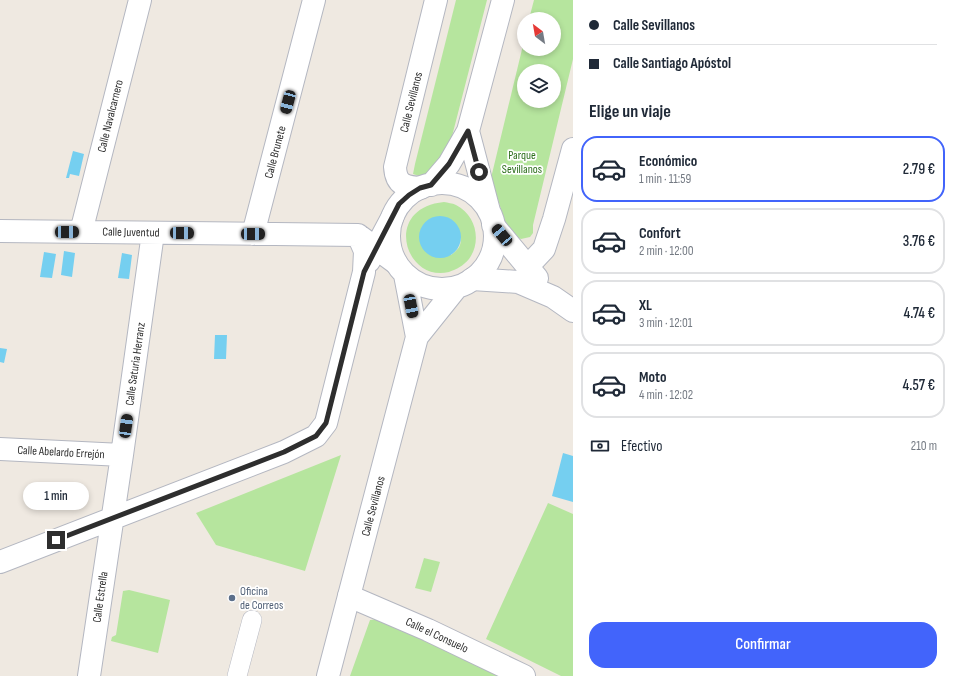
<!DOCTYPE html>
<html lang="es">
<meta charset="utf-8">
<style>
:root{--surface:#fff;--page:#f2f2f3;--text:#1f2937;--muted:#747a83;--line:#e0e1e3;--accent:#4264fb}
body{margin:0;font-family:"Sofia Sans Condensed",sans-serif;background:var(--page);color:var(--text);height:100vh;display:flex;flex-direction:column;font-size:15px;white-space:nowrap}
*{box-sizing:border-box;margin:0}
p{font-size:13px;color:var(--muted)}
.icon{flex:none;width:22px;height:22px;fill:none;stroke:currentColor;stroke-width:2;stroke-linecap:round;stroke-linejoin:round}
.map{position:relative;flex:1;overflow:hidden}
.drawer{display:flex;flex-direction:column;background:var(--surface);width:380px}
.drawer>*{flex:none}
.top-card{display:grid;align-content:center;height:88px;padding:0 16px;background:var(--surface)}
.needle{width:26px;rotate:329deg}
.fabs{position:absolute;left:517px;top:12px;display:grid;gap:8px}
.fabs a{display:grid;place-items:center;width:44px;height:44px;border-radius:50%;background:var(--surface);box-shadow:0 2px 6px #0003;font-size:20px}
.end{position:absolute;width:18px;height:18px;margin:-9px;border:5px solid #2e2e2e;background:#fff;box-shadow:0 0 0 2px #fff}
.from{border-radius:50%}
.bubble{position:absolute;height:28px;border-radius:14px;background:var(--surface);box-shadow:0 2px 6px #0003;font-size:13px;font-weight:600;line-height:28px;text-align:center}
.car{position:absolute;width:12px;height:24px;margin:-12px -6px;border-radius:5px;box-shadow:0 0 3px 1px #0007;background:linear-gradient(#222 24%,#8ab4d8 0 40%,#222 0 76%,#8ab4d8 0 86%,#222 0)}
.top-card b{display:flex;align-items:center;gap:14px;height:38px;font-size:15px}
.top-card b+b{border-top:1px solid var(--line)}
.top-card i{width:10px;height:10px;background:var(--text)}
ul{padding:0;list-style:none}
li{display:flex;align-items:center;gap:12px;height:66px;margin:0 8px 6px;padding:0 8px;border:2px solid var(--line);border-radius:16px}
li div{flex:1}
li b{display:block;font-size:15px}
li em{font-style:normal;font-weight:600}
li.on{border-color:var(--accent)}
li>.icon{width:36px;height:36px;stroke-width:1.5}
h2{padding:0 16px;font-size:18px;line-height:48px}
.pay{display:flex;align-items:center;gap:10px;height:44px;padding:0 16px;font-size:15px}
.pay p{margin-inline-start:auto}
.action{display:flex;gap:8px;margin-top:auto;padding:8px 16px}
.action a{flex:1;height:46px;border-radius:16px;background:var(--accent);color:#fff;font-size:16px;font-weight:600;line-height:46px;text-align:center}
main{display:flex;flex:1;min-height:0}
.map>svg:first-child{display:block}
</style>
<main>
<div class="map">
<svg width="573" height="676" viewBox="0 0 573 676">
<rect width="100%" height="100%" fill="#efe9e1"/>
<path fill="#b6e59e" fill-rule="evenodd" d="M456,0h31l-38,148 -23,27 -7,1 -6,-2 2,-10z
M534,0h39v59l-40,166v8l-3,4 -9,2 -7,-3 -8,-11 -15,-47 33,-137v8h30v-30h-25zM524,71h30v30h-30z
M444,202c4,1 8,1 12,3 20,10 26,36 13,54 -6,7 -12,10 -20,13 -44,11 -67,-64 -5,-70zM440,217c10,1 13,3 17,12 6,12 5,18 -6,26z
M341,455l-36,116 -89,-26 -20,-32z
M548,503l25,11v162h-12l-75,-37z
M424,558l16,4 -9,30 -16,-4z
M129,590l41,10 -12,53 -47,-12 1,-4 4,-2 7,-44z
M379,619l120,57h-149l20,-56z"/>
<path fill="#75cff0" d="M73,151l11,3 -5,22 -9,-2 -1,4h-3z
M419 237a21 21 0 1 1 42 0a21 21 0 1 1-42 0Z
M64,251l11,2 -3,24 -11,-2z
M44,252l12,2 -4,24 -12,-1z
M122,253l10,2 -3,24 -11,-1z
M215,335h12l-1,24h-12z
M0,348l7,1 -3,14 -4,-1z
M563,453l10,3v46l-21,-6z"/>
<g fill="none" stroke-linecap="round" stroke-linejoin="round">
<g stroke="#b4b7c1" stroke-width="20">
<path id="pedestrian" d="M237,676l15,-56"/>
</g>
<g stroke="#b4b7c1" stroke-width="24">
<path id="minor" d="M421,188c-16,-1 -25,-3 -26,-21l41,-167
M493,225l44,53
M0,231l358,4 38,28
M81,232l59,-232
M253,234l61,-234
M369,261l24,-45
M528,266l16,-17 10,-30 19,-70
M472,279l46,3 35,15 20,14
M0,449l122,6
M0,562l284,-110 32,-16 10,-13 38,-151 1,-21 -7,-16
M349,596l79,34 96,46
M89,676l33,-221 31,-222"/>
</g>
<g stroke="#b4b7c1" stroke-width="24">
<path id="secondary" d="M468,131l21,80
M389 236a53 53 0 1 1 106 0a53 53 0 1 1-106 0Z
M431,185l18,-21 19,-33 35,-131
M405,275l12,62
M328,676l89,-339 40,-50"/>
</g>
<use href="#pedestrian" stroke="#fff" stroke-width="19"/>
<use href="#minor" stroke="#fff" stroke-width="22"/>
<use href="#secondary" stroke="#fff" stroke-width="22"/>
</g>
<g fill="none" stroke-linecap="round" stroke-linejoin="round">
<path stroke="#2e2e2e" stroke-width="5" d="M56,540l228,-88 32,-16 10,-13 38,-151 35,-68 10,-9 11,-7 11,-3 18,-21 19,-33 11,41"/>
</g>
<circle fill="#5c6f8a" stroke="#fff" stroke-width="1.5" cx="232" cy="598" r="4"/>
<g text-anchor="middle" stroke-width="3.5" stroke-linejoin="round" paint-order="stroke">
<g font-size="12" fill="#2e2e2e" stroke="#fff">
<text transform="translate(411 102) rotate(-76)" y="4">Calle Sevillanos</text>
<text transform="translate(110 116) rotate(-76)" y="4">Calle Navalcarnero</text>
<text transform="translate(275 152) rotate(-75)" y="4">Calle Brunete</text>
<text transform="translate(131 232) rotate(1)" y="4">Calle Juventud</text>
<text transform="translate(135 364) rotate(-82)" y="4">Calle Saturia Herranz</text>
<text transform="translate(61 452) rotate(3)" y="4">Calle Abelardo Errejón</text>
<text transform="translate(373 506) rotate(-75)" y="4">Calle Sevillanos</text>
<text transform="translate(100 597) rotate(-82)" y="4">Calle Estrella</text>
<text transform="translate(437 635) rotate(25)" y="4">Calle el Consuelo</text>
</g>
<g font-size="12" fill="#2c6e1b" stroke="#fff">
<text x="522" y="159">Parque<tspan x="522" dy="14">Sevillanos</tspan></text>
</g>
<g font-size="12" fill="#4e5e75" stroke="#fff" text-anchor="start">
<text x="240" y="595">Oficina<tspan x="240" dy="14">de Correos</tspan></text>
</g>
</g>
</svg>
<div class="fabs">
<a><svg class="needle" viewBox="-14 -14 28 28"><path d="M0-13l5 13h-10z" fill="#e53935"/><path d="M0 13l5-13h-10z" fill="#747a83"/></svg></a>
<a><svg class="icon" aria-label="layers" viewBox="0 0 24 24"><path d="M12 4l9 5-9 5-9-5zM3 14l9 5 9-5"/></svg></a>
</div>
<i class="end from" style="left:479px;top:172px"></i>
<i class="end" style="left:56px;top:540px"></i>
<div class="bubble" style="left:23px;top:482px;width:66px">1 min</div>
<i class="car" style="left:288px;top:102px;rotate:195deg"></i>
<i class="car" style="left:67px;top:232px;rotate:90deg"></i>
<i class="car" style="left:182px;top:233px;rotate:91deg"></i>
<i class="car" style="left:253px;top:234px;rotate:90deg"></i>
<i class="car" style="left:502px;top:235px;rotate:320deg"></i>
<i class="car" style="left:411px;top:306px;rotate:169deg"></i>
<i class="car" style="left:126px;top:426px;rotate:8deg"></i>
</div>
<section class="drawer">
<div class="top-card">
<b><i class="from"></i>Calle Sevillanos</b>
<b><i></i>Calle Santiago Apóstol</b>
</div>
<h2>Elige un viaje</h2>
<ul>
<li class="on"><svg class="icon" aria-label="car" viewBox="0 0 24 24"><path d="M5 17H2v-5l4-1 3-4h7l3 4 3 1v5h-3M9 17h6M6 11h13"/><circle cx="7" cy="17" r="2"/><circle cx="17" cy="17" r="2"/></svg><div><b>Económico</b><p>1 min · 11:59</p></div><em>2.79 €</em></li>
<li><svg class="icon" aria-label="car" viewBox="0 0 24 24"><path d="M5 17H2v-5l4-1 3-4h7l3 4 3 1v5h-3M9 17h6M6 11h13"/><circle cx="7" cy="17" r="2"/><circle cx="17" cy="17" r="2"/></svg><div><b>Confort</b><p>2 min · 12:00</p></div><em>3.76 €</em></li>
<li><svg class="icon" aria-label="car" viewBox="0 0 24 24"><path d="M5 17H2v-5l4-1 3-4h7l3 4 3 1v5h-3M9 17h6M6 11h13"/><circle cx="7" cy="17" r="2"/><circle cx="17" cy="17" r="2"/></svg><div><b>XL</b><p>3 min · 12:01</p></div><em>4.74 €</em></li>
<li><svg class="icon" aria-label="car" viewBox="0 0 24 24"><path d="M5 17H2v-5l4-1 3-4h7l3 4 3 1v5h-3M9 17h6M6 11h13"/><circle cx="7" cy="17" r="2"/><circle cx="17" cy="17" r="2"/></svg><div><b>Moto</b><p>4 min · 12:02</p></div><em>4.57 €</em></li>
</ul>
<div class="pay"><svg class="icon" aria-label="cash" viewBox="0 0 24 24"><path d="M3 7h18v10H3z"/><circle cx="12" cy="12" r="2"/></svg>Efectivo<p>210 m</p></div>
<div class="action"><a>Confirmar</a></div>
</section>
</main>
